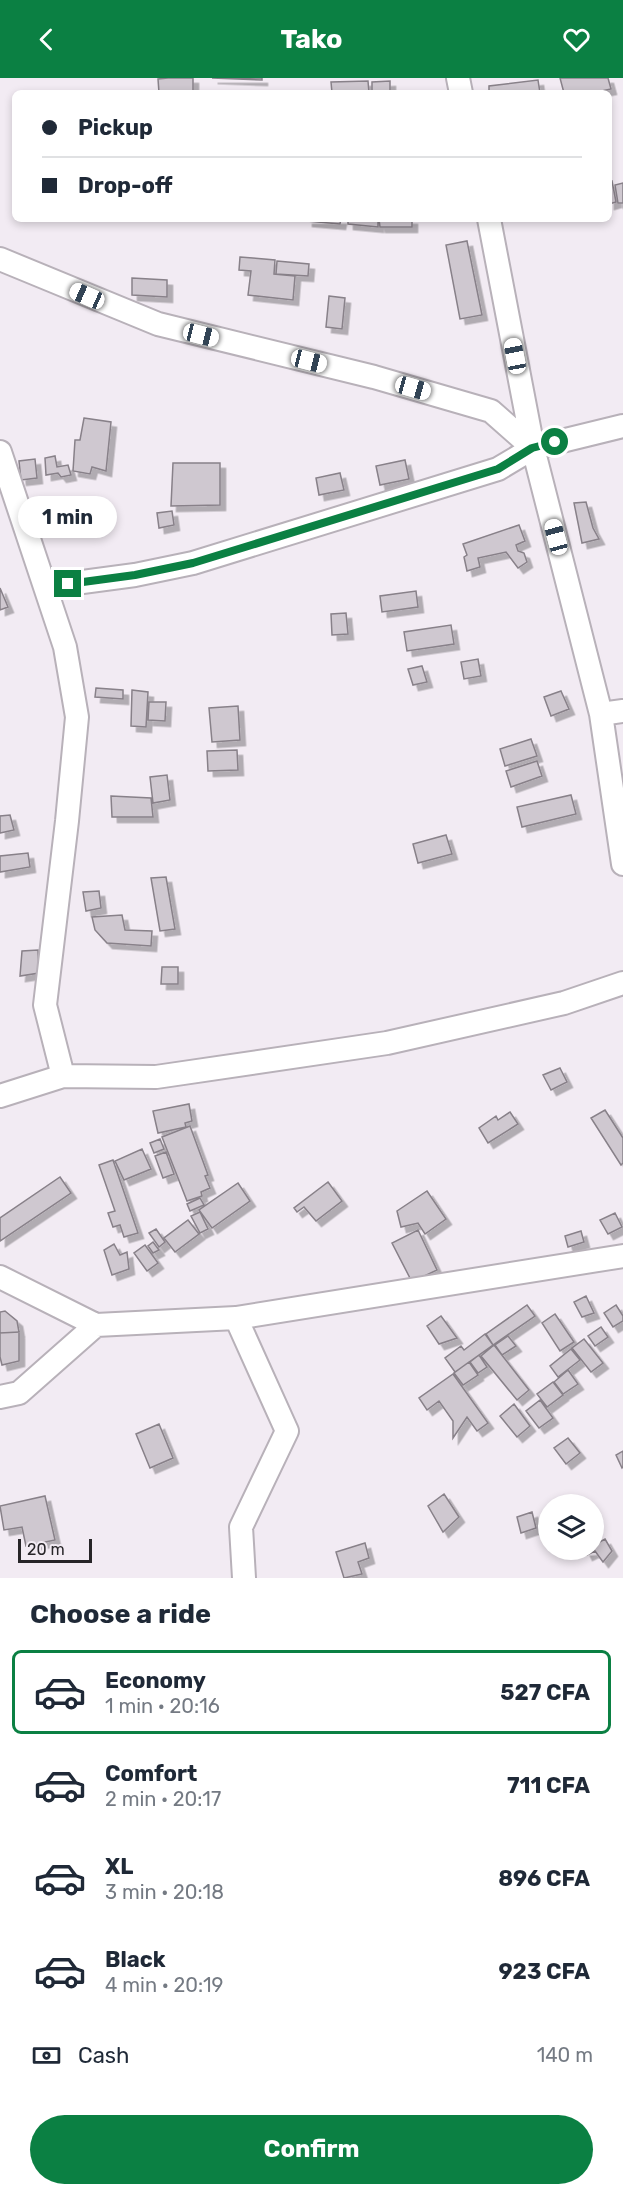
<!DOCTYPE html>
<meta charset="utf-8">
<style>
:root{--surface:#fff;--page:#f2f2f3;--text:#1f2937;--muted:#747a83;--line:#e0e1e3;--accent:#0b8043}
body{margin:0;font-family:Rubik,sans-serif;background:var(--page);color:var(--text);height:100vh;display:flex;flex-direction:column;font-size:22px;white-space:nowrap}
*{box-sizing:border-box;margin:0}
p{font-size:20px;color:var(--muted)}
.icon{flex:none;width:33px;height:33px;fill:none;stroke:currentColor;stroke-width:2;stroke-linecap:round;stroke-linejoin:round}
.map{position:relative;height:1500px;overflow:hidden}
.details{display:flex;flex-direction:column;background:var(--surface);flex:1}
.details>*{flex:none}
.hud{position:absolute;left:12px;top:12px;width:600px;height:132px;border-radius:9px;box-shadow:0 3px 9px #0003;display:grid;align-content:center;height:132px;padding:0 30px;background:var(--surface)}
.controls{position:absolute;left:538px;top:1416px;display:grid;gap:12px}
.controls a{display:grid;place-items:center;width:66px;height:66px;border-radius:50%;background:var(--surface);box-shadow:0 3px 9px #0003;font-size:30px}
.scale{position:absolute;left:18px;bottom:15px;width:74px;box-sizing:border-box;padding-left:6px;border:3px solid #272528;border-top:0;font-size:16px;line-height:21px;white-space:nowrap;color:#272528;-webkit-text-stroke:4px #f2ebf3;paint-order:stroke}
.end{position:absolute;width:27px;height:27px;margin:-14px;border:8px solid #0b8043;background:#fff;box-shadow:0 0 0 3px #fff}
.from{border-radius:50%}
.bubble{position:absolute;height:42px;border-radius:21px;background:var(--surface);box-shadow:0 3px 9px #0003;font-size:20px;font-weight:700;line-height:42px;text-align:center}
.car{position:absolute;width:18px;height:36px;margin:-18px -9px;border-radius:8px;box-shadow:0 0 4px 2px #0007;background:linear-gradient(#fff 24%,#345 0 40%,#fff 0 76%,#345 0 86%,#fff 0)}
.hud b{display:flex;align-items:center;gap:21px;height:57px;font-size:22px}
.hud b+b{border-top:2px solid var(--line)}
.hud i{width:15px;height:15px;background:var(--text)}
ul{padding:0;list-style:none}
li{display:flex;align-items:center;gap:18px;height:84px;margin:0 12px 9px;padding:0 18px;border:3px solid transparent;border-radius:9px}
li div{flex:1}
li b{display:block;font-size:22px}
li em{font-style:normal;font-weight:700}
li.current{border-color:var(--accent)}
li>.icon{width:54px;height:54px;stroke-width:1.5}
h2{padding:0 30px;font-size:27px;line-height:72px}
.pay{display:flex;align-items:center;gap:15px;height:66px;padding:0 30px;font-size:22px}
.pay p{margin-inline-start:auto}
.primary-button{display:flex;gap:12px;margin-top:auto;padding:12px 30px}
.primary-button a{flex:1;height:69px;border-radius:36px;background:var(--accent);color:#fff;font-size:24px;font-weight:700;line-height:69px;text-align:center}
header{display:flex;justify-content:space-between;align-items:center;height:78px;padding:0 30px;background:var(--accent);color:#fff;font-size:27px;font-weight:700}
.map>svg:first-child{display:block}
</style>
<header><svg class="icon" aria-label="back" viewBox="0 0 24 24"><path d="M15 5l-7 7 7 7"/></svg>Tako<svg class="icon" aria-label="heart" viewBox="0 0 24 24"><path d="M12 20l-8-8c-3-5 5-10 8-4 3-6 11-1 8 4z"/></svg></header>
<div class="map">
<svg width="623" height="1500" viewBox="0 0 623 1500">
<defs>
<filter id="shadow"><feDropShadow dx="5.5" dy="5.5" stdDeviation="0" flood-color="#0004"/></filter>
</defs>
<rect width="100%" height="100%" fill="#f2ebf3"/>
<path fill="#cfc8d0" stroke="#888189" stroke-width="1.5" filter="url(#shadow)" d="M168,0h25v15h-34l-1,-14z
M212,0h50v2z
M560,0h48l3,11 -19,4h-28z
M538,2l2,13h-51v-7z
M368,3l1,12h-37l-1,-11z
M390,3v12h-18v-11z
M612,103l4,21 -7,2v-22z
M623,105v20h-5l-3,-18z
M307,141h34l-1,5 -33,-3z
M348,141h30v8l-30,-3z
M379,141h33v8h-32z
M467,163l15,74 -22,4 -14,-74z
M240,179l35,3 -1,14 21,2 -2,24 -45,-5 3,-24 -12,-1z
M277,183l32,3 -1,12 -32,-2z
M132,200l35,2v17l-35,-2z
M329,218l16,2 -3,31 -16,-2z
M84,340l27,4 -5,49 -14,-4 -2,7 -17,-3 2,-31h5z
M55,378l2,11 11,-2 3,10 -10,2 -3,-4 -12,2 -1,-17z
M35,381l2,19 -16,2 -2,-19z
M405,382l4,19 -29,6 -4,-19z
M173,385h47v42l-49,1z
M340,395l4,17 -25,5 -3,-17z
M586,424l7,26 6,11 -17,4 -8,-40z
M172,433l2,14 -15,3 -2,-15z
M519,447l6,16 -9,4 2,6 6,2 3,9 -9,6 -12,-16 -28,6 2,9 -13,4 -3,-14 3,-2 -4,-11z
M0,510l8,19 -8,3z
M416,513l2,16 -36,5 -2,-16z
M346,535l2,21 -16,1 -1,-21z
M451,547l3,19 -47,7 -3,-19z
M478,581l3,17 -17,3 -3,-17z
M422,588l5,16 -14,3 -5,-16z
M96,610l27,2v9l-28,-2z
M132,612l16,2 -2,35 -15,-1z
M561,613l8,18 -18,7 -7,-19z
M149,624h17l-1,19 -17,-1z
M238,628l2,34 -28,2 -3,-34z
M531,661l6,17 -32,10 -5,-17z
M237,672l1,20 -30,1 -1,-20z
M537,683l5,15 -31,11 -5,-16z
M167,697l3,25 -17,3 -3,-26z
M571,717l5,19 -54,13 -5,-20z
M111,718l40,2 2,19h-41z
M10,737l4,15 -14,3v-17z
M446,757l6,19 -34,9 -5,-19z
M28,775l2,14 -30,5v-16z
M166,799l9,52 -15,2 -9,-53z
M99,813l2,17 -15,3 -3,-19z
M122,837l3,15 27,1 -1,15 -44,-3 -12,-13 -3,-13z
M38,872l1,23 -19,3 2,-25z
M162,889h16v17h-17z
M560,990l7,14 -16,8 -8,-15z
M189,1026l3,17 -7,2 1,4 -28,6 -5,-22z
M605,1032l18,28v25l-2,2 -30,-47z
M510,1034l8,12 -30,19 -9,-15 17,-12 2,4z
M190,1048l18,49 -3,1 5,12 -9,4 1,4 -15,5 -25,-64z
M160,1061l4,10 -10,4 -4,-10z
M142,1071l9,20 -27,11 -9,-19z
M166,1074l8,22 -11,4 -8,-22z
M113,1082l25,73 -14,4 -4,-12 -7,2 -5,-14 7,-2 -16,-46z
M60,1099l11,16 -71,48v-23z
M328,1104l14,19 -26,20 -12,-14 -7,5 -3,-4z
M238,1105l12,18 -38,27 -13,-18z
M427,1113l19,28 -21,15 -7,-11 -17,4 -4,-16z
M200,1120l4,7 -14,6 -3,-7z
M200,1134l8,17 -8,4 -9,-17z
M615,1135l7,14 -14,7 -8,-14z
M188,1142l11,14 -24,18 -11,-14z
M156,1151l9,13 -6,5 -10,-14z
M418,1152l19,40 -25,12 -20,-39z
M581,1153l3,11 -16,5 -3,-11z
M153,1164l6,8 -6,3 -5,-7z
M114,1166l6,11 7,-3 2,17 -17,6 -8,-25z
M145,1167l13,18 -11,8 -13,-18z
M586,1218l8,17 -12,4 -8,-15z
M527,1227l8,11 -42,29 -7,-11z
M616,1227l7,11v5l-10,6 -9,-14z
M5,1233l12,10 2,11 -19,1v-21z
M555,1236l19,28 -14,9 -18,-28z
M441,1238l16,22 -18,6 -12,-18z
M601,1249l7,10 -13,9 -7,-10z
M19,1254v29l-17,4 -2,-8v-24z
M485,1256l8,11 -38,27 -10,-14 16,-12 3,4z
M508,1258l8,10 -14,9 -7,-10z
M584,1261l19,24 -12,9 -19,-24z
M494,1267l35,45 -12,10 -36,-44z
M571,1271l9,11 -22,17 -8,-11z
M479,1277l8,12 -9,6 -8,-11z
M469,1284l9,13 -15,10 -9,-12z
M568,1292l10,14 -15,10 -9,-12z
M453,1296l35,49 -11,8 -10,-14 -14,21v-17l-14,-20 -12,9 -8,-12z
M553,1304l10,13 -16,12 -10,-13z
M540,1322l13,18 -14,10 -13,-17z
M514,1326l16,22 -13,11 -17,-21z
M159,1346l14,34 -23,10 -14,-34z
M568,1360l12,15 -14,11 -12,-16z
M623,1373v16l-1,1 -6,-13z
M444,1416l15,23 -16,15 -15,-26z
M45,1418l10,44 -29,6 -4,-19 -18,3 -4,-24z
M532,1434l4,16 -15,5 -4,-16z
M605,1461l7,12 -9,11 -8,-11 -8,4 -2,-4 9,-1v-5z
M365,1465l4,15 -11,4 4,12 -18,4 -8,-26z"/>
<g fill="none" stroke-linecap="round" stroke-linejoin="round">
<g stroke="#b8b1b9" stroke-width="26">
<path id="street" d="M458,0l3,15
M489,141l44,229 68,266 22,150
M0,181l158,65 216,53 117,34 42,37
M0,374l65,195 12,70 -10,104 -22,184 18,71
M45,509l90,-12 58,-12 305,-94 35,-21 90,-22
M601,636l22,-3
M0,1018l63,-20 93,1 231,-34 177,-40 59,-20
M0,1199l96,48 140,-7 387,-62
M236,1240l51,113 -46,96 3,51
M0,1319l19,-4 77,-68"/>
</g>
<use href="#street" stroke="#fff" stroke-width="22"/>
</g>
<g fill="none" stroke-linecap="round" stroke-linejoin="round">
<path stroke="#0b8043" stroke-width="8" d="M68,506l67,-9 58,-12 305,-94 34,-21 23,-6"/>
</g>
</svg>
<div class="controls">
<a><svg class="icon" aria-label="layers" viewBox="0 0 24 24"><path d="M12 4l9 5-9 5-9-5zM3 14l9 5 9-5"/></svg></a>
</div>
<div class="scale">20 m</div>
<i class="end from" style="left:555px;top:364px"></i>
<i class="end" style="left:68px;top:506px"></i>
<div class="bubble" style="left:18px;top:418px;width:99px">1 min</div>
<i class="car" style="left:87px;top:218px;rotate:294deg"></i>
<i class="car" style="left:201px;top:257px;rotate:104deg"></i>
<i class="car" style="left:515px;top:278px;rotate:349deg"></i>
<i class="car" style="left:309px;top:283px;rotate:104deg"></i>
<i class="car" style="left:413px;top:310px;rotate:106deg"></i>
<i class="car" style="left:556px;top:459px;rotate:345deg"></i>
<div class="hud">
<b><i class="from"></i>Pickup</b>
<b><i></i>Drop-off</b>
</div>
</div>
<section class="details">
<h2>Choose a ride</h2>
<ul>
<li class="current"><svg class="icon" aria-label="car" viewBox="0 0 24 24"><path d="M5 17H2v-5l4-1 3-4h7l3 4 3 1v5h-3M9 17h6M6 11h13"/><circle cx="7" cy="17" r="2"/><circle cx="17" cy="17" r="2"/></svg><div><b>Economy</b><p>1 min · 20:16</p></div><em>527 CFA</em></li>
<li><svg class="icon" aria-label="car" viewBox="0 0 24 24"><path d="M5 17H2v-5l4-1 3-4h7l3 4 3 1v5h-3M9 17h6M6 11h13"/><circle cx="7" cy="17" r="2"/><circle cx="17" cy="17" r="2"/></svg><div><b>Comfort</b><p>2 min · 20:17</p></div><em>711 CFA</em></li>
<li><svg class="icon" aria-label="car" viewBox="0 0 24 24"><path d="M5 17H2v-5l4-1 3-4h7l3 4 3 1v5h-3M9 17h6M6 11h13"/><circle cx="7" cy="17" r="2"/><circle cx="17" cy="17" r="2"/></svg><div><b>XL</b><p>3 min · 20:18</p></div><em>896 CFA</em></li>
<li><svg class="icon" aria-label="car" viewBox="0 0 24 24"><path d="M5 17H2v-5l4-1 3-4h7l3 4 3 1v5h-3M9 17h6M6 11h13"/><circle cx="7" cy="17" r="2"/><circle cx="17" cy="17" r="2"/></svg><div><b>Black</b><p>4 min · 20:19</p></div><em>923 CFA</em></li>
</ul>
<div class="pay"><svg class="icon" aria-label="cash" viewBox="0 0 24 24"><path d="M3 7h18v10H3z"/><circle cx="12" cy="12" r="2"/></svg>Cash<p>140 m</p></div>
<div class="primary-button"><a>Confirm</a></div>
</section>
